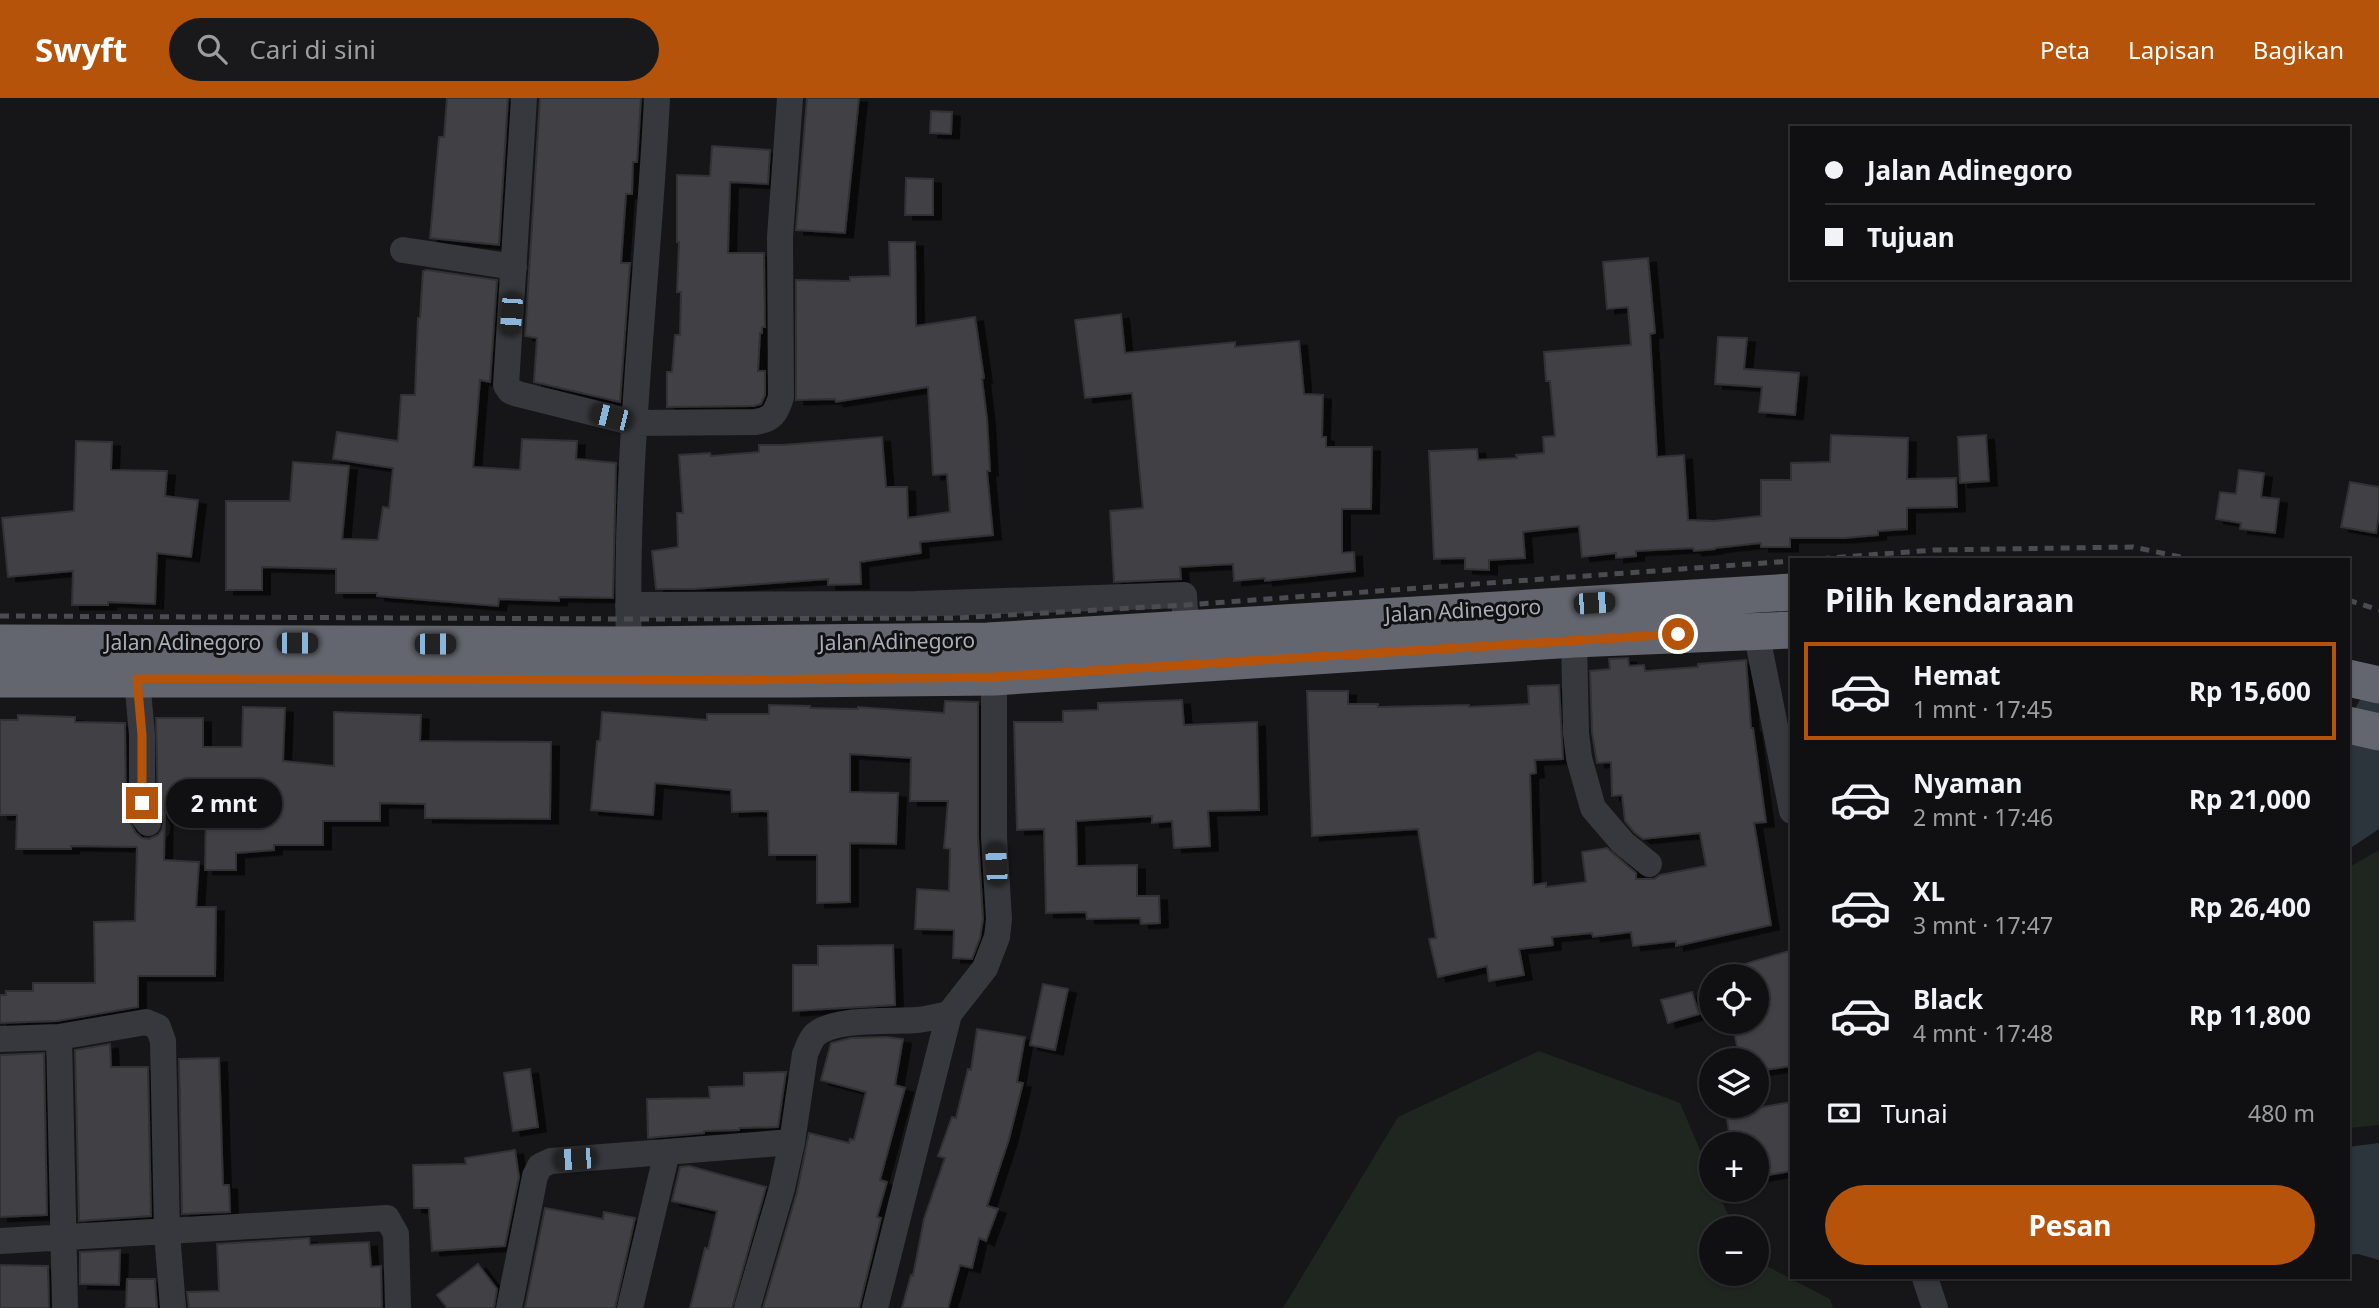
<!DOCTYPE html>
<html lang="id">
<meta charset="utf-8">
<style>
:root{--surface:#101012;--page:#19191b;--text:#f1f3f6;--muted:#9c9d9f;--line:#303032;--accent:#b45309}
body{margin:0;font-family:"Noto Sans",sans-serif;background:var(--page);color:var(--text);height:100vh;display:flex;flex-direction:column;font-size:26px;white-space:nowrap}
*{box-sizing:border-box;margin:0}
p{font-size:23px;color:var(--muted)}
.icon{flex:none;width:38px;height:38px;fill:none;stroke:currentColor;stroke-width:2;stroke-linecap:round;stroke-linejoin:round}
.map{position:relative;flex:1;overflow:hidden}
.drawer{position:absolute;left:1790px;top:460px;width:560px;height:721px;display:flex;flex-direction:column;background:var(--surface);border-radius:0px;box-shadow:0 2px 5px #0004,0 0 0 2px var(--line)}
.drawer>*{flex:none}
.guide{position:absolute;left:1790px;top:28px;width:560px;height:154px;border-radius:0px;box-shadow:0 2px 5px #0004,0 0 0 2px var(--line);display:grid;align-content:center;height:154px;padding:0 35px;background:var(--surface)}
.fabs{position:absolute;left:1699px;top:866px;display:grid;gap:14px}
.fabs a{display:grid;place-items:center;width:70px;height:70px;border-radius:50%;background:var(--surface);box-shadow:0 2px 5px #0004,0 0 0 2px var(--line);font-size:35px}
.end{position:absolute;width:32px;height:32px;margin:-16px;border:9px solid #b45309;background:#fff;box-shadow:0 0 0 4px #fff}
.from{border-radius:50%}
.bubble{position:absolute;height:49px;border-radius:24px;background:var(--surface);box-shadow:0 2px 5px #0004,0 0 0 2px var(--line);font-size:23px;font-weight:700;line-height:49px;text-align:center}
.car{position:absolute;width:21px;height:42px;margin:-21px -10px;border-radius:9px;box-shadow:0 0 5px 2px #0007;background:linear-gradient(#222 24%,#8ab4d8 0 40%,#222 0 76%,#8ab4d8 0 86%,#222 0)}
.guide b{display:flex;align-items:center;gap:24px;height:66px;font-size:26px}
.guide b+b{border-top:2px solid var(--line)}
.guide i{width:18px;height:18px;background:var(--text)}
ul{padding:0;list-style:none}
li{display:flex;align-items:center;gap:21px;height:98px;margin:0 14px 10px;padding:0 21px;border:4px solid transparent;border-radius:0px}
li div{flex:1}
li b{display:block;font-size:26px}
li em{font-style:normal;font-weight:700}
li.on{border-color:var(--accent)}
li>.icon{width:63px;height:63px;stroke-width:1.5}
h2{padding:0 35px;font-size:32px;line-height:84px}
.pay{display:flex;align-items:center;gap:18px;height:77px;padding:0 35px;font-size:26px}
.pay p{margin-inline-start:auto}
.cta{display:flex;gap:14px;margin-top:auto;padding:14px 35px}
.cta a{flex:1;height:80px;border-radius:42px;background:var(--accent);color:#fff;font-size:28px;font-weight:700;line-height:80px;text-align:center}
header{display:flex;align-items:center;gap:42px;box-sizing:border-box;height:98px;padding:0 35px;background:var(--accent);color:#fff}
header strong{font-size:33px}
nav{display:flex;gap:38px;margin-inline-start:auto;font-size:24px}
.search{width:490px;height:63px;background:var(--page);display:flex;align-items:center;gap:18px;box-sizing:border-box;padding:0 24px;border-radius:38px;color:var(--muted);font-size:26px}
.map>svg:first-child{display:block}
</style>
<header>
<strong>Swyft</strong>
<div class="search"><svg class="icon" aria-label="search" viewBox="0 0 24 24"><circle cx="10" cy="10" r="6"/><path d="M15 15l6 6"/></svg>Cari di sini</div>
<nav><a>Peta</a><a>Lapisan</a><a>Bagikan</a></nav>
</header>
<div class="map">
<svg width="2379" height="1210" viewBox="0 0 2379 1210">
<defs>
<filter id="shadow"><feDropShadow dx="8" dy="4.5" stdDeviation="0" flood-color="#0009"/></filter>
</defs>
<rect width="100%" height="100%" fill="#161618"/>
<path fill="#1e261f" d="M2379,752v275l-30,3v-261z
M1539,953l141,52 31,73 1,14h5l17,38h-22v46h45v-13l73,38 3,9h-550l115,-191z"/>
<path fill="#2c353c" d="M2379,569v162l-30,20v-130z
M2379,1045v117l-21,-6 -9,1 -1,-108z"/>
<path fill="#404145" stroke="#303034" stroke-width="2" filter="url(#shadow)" d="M447,0h61l-9,147 -69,-7 9,-101h5z
M540,0h101l-4,64h-4l-1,32h-6l-5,69h9l-10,139 -86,-20 3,-44 -12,-2z
M807,0h52l-14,135 -49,-3z
M931,13l21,1 -1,22 -21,-1z
M712,48l58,4 -2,34 -38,-2 -2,71h36l1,74h-3v6h-2l-2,38h7v24l-4,9 -7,2 -87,1v-35h5l3,-37h5l1,-43h-4l2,-50h-2v-67l33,1z
M906,80l27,1v36h-28z
M889,144h26l1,84 59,-9 9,61 -2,1 5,40 3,52h-3l6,64 -73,7 1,11 -61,9 1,22 -33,1v-6l-134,10h-38l-4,-38 26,-4 -1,-34h6l-4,-58 31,-2 1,3 48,-4v-7h24l99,-8 4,50h21l1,31 42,-6 -3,-38 -14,1 -5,-88 -92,15 -1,-3 -39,1v-120l54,1v-4l40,-1z
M1648,160l7,75 -5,1 7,123 27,-2 4,65 26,1 47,-5v-36h30v-17l39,-1 1,-27 77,3 -1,41 49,-1 1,29 -50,1v21l-29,2v4l-33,3h-55v9h-29v-4l-46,5v1l-21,2 -1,-3 -57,3v5l-20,2v-5l-34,4 -3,-31 -56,6 2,26 -36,2v10l-24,-1v-11l-31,1 -5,-108 48,-2 1,11 39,-2 -1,-3 28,-2 -1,-16 12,-1 -5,-55h-4l-2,-29 87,-7 -3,-38 -21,2 -4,-47z
M427,172l70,10 -7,102 -10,-2 -7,87 47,3 2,-31 55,2 -1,18 40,4 -3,135 -54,-1v4l-60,-2 -1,7 -121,-10v-3h-41v-24l-74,-2v23h-36v-89h64l3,-39 56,4 -7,73 36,1 5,-33 6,1 4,-40 -60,-9 4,-27 61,9 3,-46h14l3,-77h2l3,-47z
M1121,216l4,39 110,-11v5l64,-6 5,53 19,1 -1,42h4v10h46l-1,62h-29v44l12,-1 1,19 -90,10v-3l-31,3 -1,-17 -53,3 1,12 -67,3 -4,-71 33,-3 -11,-115 -47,5 -10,-78z
M1718,239l29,1 -3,31 55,4 -4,42 -36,-3 3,-25 -47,-3z
M1986,337l3,46 -29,2 -2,-46z
M76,343l36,1 -1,28 56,1 -2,25 33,4 -7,57 -34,-4 -2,51 -47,-2v3h-36l1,-34 -65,6 -6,-59 72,-7z
M2239,372l25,3 -3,24 18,2 -4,34 -35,-4 1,-6 -25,-4 4,-27 16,2z
M2350,384l29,5v27l-3,19 -35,-6z
M1628,560l1,8 15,-1 1,6 53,-4v-3l48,-4 5,68h2l13,94 -12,1 17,102 -95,21v-5l-43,5 -2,-14 -38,5 -1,-4 -40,4 1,8 -34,4 5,26 -35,6 -2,-15 -49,11 -9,-38 7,-1 -18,-109 -106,7 -5,-145h41v13h30v3l91,-2v2l60,-3 -1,-18 31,-1 4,74 -28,1 1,13 -6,1 3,111 13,-2v4l40,-5 -4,-30 25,-4 29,25v6h18l6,-4 46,-9 -6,-33 -57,6 -9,-7 -9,-11 -3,-26 -10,1 -1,-34 -14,1 -5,-31 -2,-61 20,-2 -1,-10z
M1182,602l2,25 73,-3 2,88 -51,1 2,35 -36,2 -2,-27 -20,2v-7l-76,5 1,45 60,-1v31h22l1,27 -19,1 -1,-6 -53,1 -1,-7 -40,1 -2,-84 -27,1 -3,-108h49v-11l35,-1v-7z
M945,603l33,1v136l5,81 -3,19 -8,21 -19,-1 1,-28 -39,-1 2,-40 32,2 1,-42 -6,-1 4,-47h-38l1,-43 -61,-4v38l48,1 -2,51 -46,-1v59l-33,1v-48h-48l-1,-44 -36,1 -1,-22 -76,-7 -2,32 -62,-5 6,-69h3l2,-29 105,8v-6h62v-9l41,1v2l48,1v-2l86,6z
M243,609l42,1 -2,53 51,5v-54l87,3 -1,26 131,1 -1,77 -125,-1v-14l-45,-1v18h-57v24h-49v5l-38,3v17h-31l1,-65h-41l-1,55 35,2 -3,45h20l-1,69h-77v31l-81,14 -57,2v-28h6v-4h27v-8h62l-1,-61 41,-1 2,-74 -66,-1v3h-55l1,-34h-17v-95h18v-5l57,2v5l50,1 1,93 10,17 6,5 7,1 9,-4 4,-5 2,-8 -6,-12 -2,-92h47v29h39z
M893,847l2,60 -102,6v-46h25v-19z
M1792,852v116l-35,5v-11h-17l-8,-38h25v-46h-39v-4z
M1043,886l25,5 -13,61 -25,-5z
M1692,894l7,22 -31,9 -7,-23z
M977,931l48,8 -8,45 6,1 -14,56 -22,67 11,3 -12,32 -7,-3 -7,30 -12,-3 -12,43h-46l9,-33 2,1 11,-57 21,-61 -7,-2 14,-39 4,1 12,-49 3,1z
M886,939l17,2 -8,46 10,3 -25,92 7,2 -10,35 4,1 -22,90h-96l34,-116 12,-59 40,10 1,-4 4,1 12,-48 -45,-12 10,-37 20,-5z
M110,946l1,23h37l3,149 -72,5 -4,-171z
M44,955l3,162 -47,2v-162z
M219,960l4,127h6l1,27 -48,2 -3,-155z
M530,971l8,58 -25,4 -9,-58z
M786,974l-8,55 -39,1v2l-35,1v2l-56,5 -1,-39 63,-1 -1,-11 35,-1v-13z
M1792,1004v69l-35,6v-33h-26l-5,-31z
M515,1052l4,27 -14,69 -73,5 -3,-43h-15l-1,-43 53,-1 -1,-6z
M689,1068l77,21 -34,121h-42l15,-60 3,1 9,-38 -45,-10 8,-34z
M545,1110l58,11 1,-7 31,6 -20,90h-90z
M309,1140l1,7 59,-3 2,25 10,-1 1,42h-193l-2,-16 32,-1 -2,-47z
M120,1152l-1,35 -39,-1v-32z
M478,1166l19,25 -3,19h-47l-10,-13z
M0,1167l48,1 1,42h-49z
M127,1181h28l2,29h-31z"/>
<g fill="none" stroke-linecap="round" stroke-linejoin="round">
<path stroke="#37383d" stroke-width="26" d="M524,0l-18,287 4,6 8,3 116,29 121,-1c17,-2 21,-9 26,-25l-1,-160 10,-139
M403,152l111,17
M628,507l288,-1 268,-9 2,33
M1756,533l36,180
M1574,541l2,94 3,25 14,50 30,35 26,21
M629,547c-5,-183 19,-365 28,-547
M137,581l5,56v80l6,8
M59,939l6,271
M0,941l59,-2 87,-15 12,5 5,14 4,192 6,75
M0,1143l387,-23 9,16 2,74
M1925,1180l10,30
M509,1210l26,-132 5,-10 11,-5 241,-19
M630,1210l37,-156
M747,1210l35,-120 10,-46 13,-88c3,-6 5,-14 10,-19 19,-18 76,-13 102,-15 11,-1 21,-4 32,-6l36,-46 12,-31 2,-18 -5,-82v-160
M875,1210l74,-294"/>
<path stroke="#63666e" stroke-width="37" d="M0,545l629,2 359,-4 804,-49
M2348,580l31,7
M0,581h795l199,-2 580,-38 218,-9
M2348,627l31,7"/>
<path stroke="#4a4c52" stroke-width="5" stroke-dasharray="9 7" stroke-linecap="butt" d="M1805,462l129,-10 199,-3 62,13
M2348,502l31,10
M0,518l628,3 327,-1 230,-13 607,-44"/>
</g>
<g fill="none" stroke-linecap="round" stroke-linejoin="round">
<path stroke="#b45309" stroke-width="9" d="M142,705v-68l-5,-56 612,1 245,-3 684,-43"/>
</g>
<g text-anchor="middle" stroke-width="6" stroke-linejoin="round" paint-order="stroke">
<g font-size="21" fill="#a8adb8" stroke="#111113">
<text transform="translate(1463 513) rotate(-3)" y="7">Jalan Adinegoro</text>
<text transform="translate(897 544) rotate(-1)" y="7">Jalan Adinegoro</text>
<text x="183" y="552">Jalan Adinegoro</text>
</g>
</g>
</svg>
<div class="fabs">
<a><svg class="icon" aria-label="locate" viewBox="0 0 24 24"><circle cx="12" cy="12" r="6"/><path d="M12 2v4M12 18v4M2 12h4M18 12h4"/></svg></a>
<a><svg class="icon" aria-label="layers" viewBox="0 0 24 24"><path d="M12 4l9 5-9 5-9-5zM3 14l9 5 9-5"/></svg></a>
<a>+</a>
<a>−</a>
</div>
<i class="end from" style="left:1678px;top:536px"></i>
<i class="end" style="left:142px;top:705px"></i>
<div class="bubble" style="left:166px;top:681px;width:116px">2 mnt</div>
<i class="car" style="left:511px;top:216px;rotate:184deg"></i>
<i class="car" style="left:611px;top:319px;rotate:284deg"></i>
<i class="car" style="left:1594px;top:505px;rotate:86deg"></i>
<i class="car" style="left:297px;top:545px;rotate:90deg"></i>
<i class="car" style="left:435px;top:546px;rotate:90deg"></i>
<i class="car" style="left:996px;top:766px;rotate:357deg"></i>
<i class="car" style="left:575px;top:1061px;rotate:266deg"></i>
<div class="guide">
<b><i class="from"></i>Jalan Adinegoro</b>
<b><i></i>Tujuan</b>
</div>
<section class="drawer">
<h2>Pilih kendaraan</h2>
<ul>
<li class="on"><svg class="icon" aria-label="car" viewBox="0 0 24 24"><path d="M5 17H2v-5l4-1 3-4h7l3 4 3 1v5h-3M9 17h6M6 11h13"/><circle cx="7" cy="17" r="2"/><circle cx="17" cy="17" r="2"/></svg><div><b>Hemat</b><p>1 mnt · 17:45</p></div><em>Rp 15,600</em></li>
<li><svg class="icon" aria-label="car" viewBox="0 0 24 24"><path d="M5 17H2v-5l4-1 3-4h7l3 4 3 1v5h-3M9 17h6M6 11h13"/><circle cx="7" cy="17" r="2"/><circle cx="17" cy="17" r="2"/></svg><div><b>Nyaman</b><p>2 mnt · 17:46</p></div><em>Rp 21,000</em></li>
<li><svg class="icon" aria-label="car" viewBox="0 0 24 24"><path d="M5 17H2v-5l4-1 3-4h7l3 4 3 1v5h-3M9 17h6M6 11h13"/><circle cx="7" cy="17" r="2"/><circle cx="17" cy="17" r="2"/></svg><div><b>XL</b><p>3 mnt · 17:47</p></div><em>Rp 26,400</em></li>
<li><svg class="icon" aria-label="car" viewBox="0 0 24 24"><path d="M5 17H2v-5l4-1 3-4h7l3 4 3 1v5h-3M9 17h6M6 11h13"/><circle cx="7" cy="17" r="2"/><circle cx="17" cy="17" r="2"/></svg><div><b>Black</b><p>4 mnt · 17:48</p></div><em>Rp 11,800</em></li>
</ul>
<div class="pay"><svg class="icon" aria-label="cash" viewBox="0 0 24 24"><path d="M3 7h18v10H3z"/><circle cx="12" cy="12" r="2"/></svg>Tunai<p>480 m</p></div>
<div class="cta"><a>Pesan</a></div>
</section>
</div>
